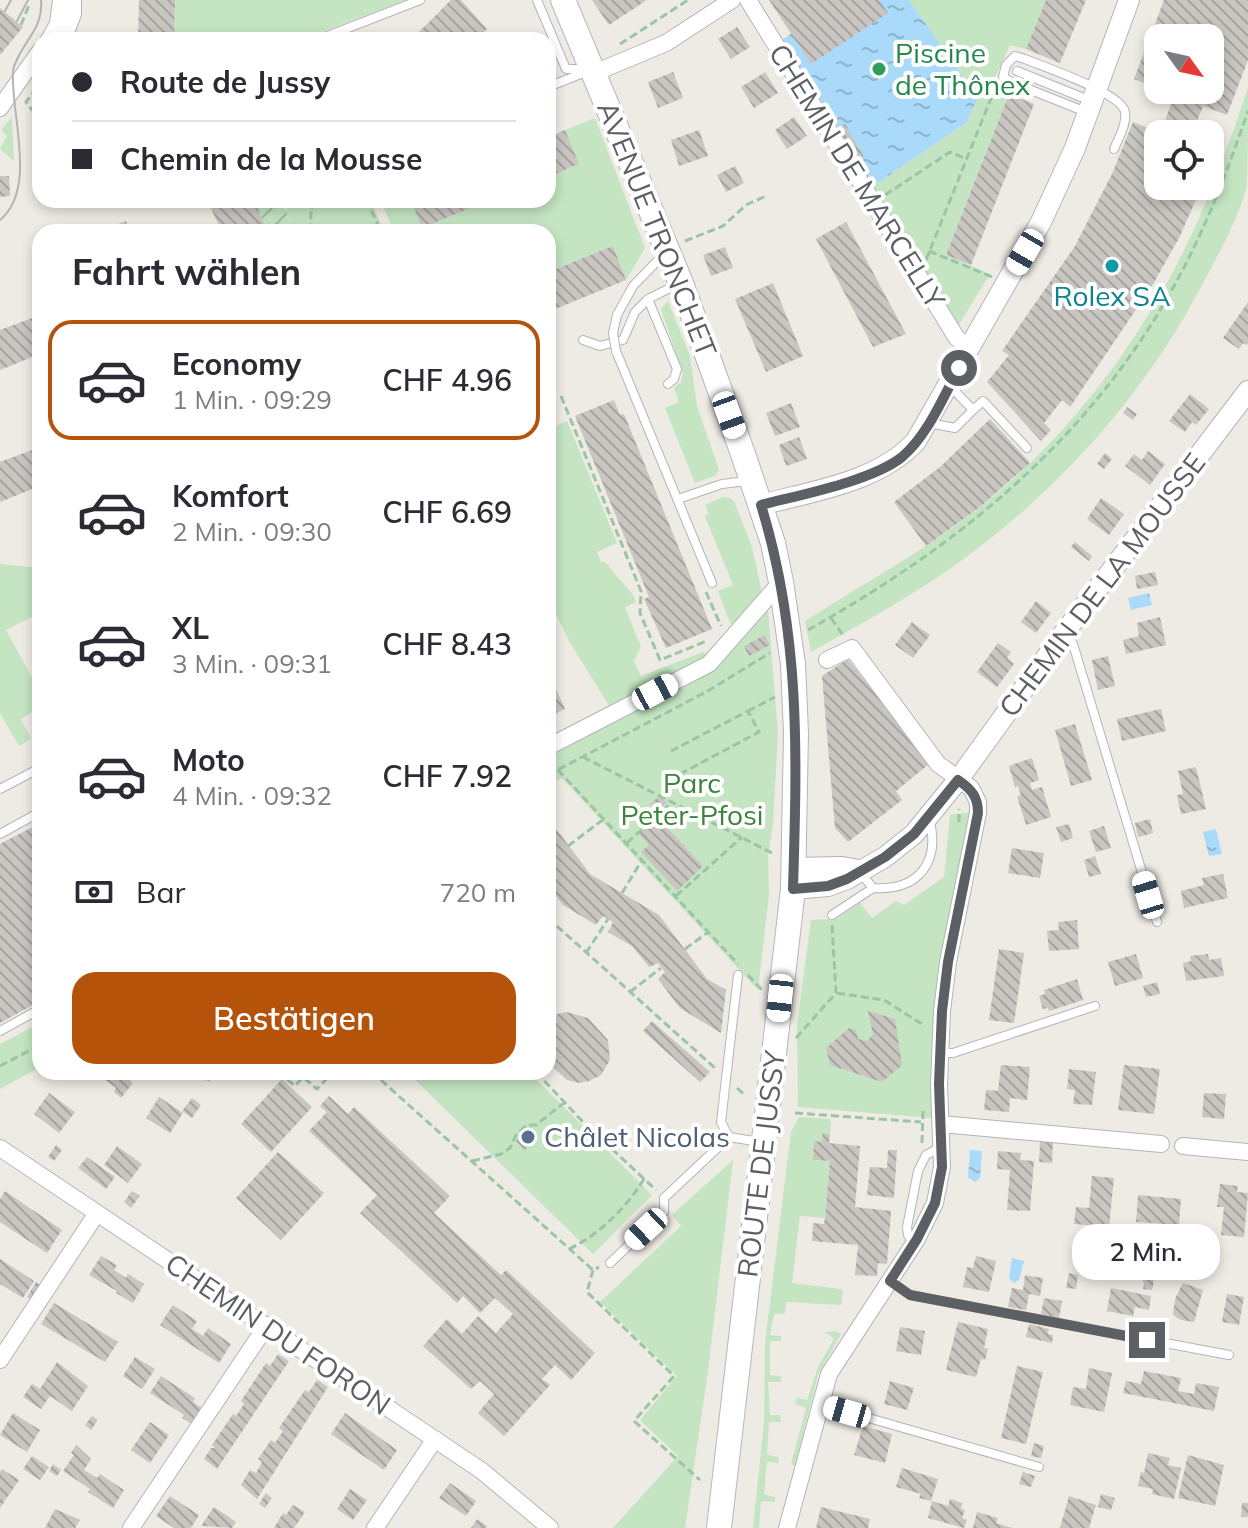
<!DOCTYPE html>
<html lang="de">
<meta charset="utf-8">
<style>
:root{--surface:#fff;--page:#f7f7f7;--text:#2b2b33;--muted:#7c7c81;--line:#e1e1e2;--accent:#b45309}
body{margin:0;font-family:Mulish,sans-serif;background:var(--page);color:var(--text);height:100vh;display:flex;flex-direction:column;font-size:30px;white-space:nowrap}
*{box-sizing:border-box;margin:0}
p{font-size:26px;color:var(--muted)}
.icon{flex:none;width:44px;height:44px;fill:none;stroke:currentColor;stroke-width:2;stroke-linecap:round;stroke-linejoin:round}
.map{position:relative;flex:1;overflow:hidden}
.panel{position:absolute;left:32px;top:224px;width:524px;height:856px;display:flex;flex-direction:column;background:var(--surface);border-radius:24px;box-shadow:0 4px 12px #0003}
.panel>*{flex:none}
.guide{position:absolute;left:32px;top:32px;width:524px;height:176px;border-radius:24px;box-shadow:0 4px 12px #0003;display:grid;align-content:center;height:176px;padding:0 40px;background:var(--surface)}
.needle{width:52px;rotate:123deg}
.buttons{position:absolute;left:1144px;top:24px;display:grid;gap:16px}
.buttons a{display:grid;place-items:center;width:80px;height:80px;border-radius:16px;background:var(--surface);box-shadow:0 4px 12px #0003;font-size:40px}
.end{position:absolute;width:36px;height:36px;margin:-18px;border:10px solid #5c6064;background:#fff;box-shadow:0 0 0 4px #fff}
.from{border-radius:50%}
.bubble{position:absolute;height:56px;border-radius:24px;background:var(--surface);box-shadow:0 4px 12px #0003;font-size:26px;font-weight:600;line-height:56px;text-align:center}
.car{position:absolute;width:24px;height:48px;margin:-24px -12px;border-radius:10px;box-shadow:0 0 6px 2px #0007;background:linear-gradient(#fff 24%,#345 0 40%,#fff 0 76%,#345 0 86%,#fff 0)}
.guide b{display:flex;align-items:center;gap:28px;height:76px;font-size:30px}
.guide b+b{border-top:2px solid var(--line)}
.guide i{width:20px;height:20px;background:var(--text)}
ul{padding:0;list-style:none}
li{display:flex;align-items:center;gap:24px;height:120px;margin:0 16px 12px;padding:0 24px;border:4px solid transparent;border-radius:24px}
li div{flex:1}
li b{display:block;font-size:30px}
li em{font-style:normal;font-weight:600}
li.selected{border-color:var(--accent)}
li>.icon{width:72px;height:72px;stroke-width:1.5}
h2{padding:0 40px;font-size:36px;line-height:96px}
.pay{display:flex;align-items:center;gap:20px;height:88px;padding:0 40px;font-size:30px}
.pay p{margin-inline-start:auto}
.action{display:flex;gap:16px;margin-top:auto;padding:16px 40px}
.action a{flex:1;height:92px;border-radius:24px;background:var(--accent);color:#fff;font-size:32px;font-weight:600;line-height:92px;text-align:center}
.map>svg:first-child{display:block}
</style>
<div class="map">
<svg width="1248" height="1528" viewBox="0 0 1248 1528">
<defs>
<pattern id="garden-furrows" width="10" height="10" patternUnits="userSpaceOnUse" patternTransform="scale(2)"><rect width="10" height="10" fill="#c4e4c2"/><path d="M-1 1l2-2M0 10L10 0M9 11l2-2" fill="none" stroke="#a2bca1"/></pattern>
<pattern id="water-ripples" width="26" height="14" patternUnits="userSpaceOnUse" patternTransform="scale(2)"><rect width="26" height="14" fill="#a9daf9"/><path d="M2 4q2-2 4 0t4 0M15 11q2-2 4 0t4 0" fill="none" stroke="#8db4cd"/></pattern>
<pattern id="building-back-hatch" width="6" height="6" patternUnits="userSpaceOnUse" patternTransform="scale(2)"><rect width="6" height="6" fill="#c9c6c2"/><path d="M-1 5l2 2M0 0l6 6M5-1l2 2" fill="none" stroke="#a6a4a1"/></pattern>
</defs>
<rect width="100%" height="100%" fill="#eeebe4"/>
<path fill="#c4e4c2" d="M175,0h231l-93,35 -7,5h-132z
M909,0h137l-20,49 -16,-4 -18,39 17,10 -63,161 44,19 -32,52 -86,-139 94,-64 12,-25z
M1248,88c0,25 0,76 -1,97 -9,35 -28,68 -45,100 -57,109 -141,203 -241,276 -47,34 -99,62 -150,91l-6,-31c58,-37 119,-70 174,-113 93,-73 168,-175 217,-283 20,-44 36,-91 52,-137z
M11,118l1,1 2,42 -14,-12 7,-13 -6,-6z
M595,118l50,130 -19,32 -13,-34 -65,26v-40h-154l-12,-28 10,-4h19l11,28 69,-28h57v-23l30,-13 -13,-34z
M307,200h64l13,32h-90l-9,-22z
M668,301l22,55 7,50 22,64 -4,6 -20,7 -30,-75 14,-6 -5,-14 7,-6 2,-9 -22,-64z
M567,421l50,122 -20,9 4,10h4l28,33 3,7 -11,5 16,40 -7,14 7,15 62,-24 5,3 -7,6 -90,48 -42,-68 -21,-43v-169z
M723,497l7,1 4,3 18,46 10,45 -27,34 -5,-3 -12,-32 15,-6 -28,-69 4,-2 -4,-9z
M0,564l40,4v45l-34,17 34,62v15l-19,12 10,20 -12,7 -19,-33z
M768,610l10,124 -5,91 -5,31 1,39 -11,95 -196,-212 -14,7v-30l154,-82z
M971,812l-37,231 -2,75 -134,-11 -1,-83 14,-104 25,-1 24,-16 12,15 24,-17 8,4 40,-28 6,-62z
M40,1023v44l-40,22v-45z
M407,1072h122l123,123 -59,59z
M799,1117l30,2 2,4 -1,12 -7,-1 -1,8 -8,-1 -1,19 17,1 -5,57 -25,-2 -8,67 49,6 2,2 -2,14 -55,-3 -1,12h-11l-4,21 11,1v5h-11v34l11,1v6h-13l2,33h10l1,7h-12l-2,33 12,2 -1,6 -11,-1 -3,32 11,3v5l-14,-1 -2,27h-6l11,-105 1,-80 26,-211z
M733,1160l-25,211 -23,157h-72l65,-72 -38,-36 37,-44 -77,-74 81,-76 -9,-11z
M836,1331l5,3 -23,41 -23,91 -4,-2 15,-56 -11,-4 2,-6 10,2 11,-33 16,-28 -9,-7z"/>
<path fill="url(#garden-furrows)" d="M254,200h27l13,32h-26z"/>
<path fill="url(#water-ripples)" d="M838,0h71l69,98 -12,25 -94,64 -90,-147z
M1149,593l3,12 -21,5 -3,-12z
M1216,829l6,25 -13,2 -6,-24z
M970,1150l12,1 -2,27 -5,4 -7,-5z
M1012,1258l12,3 -5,19 -5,3 -5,-5z"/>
<path fill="url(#building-back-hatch)" d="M139,0h36l-1,40h-36z
M451,0h10l26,29 -12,11h-64z
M592,0h55l-38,25z
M769,0h110l9,13 -77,51z
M1046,0h40l-26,63 -34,-14z
M1164,0h84v60l-21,55 -24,-9 -11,28h-32l14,-38 -13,-6h49v-52h-52v51l-24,-10z
M0,8l23,19 -23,28z
M737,27l13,20 -19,12 -13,-20z
M673,72l10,26 -25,10 -10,-26z
M765,72l13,21 -24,15 -13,-21z
M1009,94l25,10 -63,161 -25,-10z
M794,117l13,19 -20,13 -12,-19z
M1133,122l25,10v54h44l-23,52 -27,48 -82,121 -8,-7 -18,23 7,7 -10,11 -54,-59 22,-27 -7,-4 73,-105 37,-72z
M845,124l19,33 -6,4 -20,-33z
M565,130l14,34 -31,13v-40z
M699,130l9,26 -29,10 -8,-26z
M735,166l9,17 -18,9 -9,-17z
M0,176h9l1,20 -10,1z
M207,200h47l14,32h-46z
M411,200h79l-68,28z
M126,221l4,11h-18l-2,-5z
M846,222l60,112 -33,13 -57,-108z
M613,246l13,34 -78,32v-40z
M725,247l8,21 -22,8 -8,-21z
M773,283l30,73 -37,16 -31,-73z
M1248,302v41l-1,2 -4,-2 -4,6 -16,-11z
M40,315v39l-40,16v-40z
M1190,394l19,15 -13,16 -4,-3 -7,10 -16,-11z
M614,400l6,15 4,-1 88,215 -46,19 -22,-49 5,-2 -74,-181z
M791,403l9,24 -25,9 -9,-23z
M1127,407l10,7 -4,6 -10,-7z
M990,419l40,44 -50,44 -54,39 -32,-44 46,-35z
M799,437l8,22 -21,7 -7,-21z
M40,447v39l-40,16v-40z
M1148,451l17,13 -15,21 -25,-19 9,-12 8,6z
M1105,453l7,6 -8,10 -7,-5z
M1101,498l23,16 -15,21 -22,-16z
M1075,542l17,14 -3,5 -18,-14z
M1155,572l3,13 -21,4 -2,-13z
M1036,601l15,12 -15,20 -15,-11z
M1160,617l6,28 -40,9 -3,-14 16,-4 -2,-13z
M912,622l18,13 -17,23 -18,-13z
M765,635l5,10 -21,11 -5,-10z
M998,643l13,9 -4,6 7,6 -17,23 -20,-15z
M1108,656l7,30 -17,4 -6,-30z
M848,659l81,105 -33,27 6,9 -54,42 -13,-14 -13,-152z
M548,671l17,38 -17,8z
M1161,709l5,22 -44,10 -5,-22z
M1075,724l17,56 -21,6 -16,-56z
M1032,758l7,22 -9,3 2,7 10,-3 9,30 -25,8 -9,-29 4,-1 -3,-9 -3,1 -6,-21z
M1196,767l10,42 -25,5 -4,-19 6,-1 -5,-23z
M658,797l10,5 -11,9 -7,-7z
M657,817l46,49 -26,25 -36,-39 8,-7 -10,-11z
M548,818l42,56 69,41 48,64 19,11 -5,43 -41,-25 -22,-29 7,-7 -7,-9 -9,4 -17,-21 -24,-14 5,-10 -10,-6 -7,9 -33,-20 -15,-20z
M1150,819l3,14 -15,4 -3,-14z
M40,823v178l-40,22v-179z
M1069,824l4,14 -12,4 -5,-15z
M1104,826l7,22 -15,4 -7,-21z
M1012,848l32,5 -4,25 -32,-5z
M1095,856l6,18 -12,3 -5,-17z
M1223,874l5,24 -44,10 -3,-17 23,-6 -2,-7z
M1077,920l2,29 -30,2 -2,-20 12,-1 -1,-8z
M999,949l25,4 -10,70 -25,-3z
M1136,954l7,24 -28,8 -7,-24z
M1208,954l1,6 12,-2 3,18 -38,5 -3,-18 8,-2 -1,-5z
M1077,979l6,21 -34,11 -1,-3 -5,1 -4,-13 6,-2 -1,-4z
M1157,982l3,12 -14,3 -3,-11z
M868,1011l27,8 7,46 -20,17 -52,-17 -4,-17 23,-20 7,2 2,9 10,2 5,-7z
M567,1012l21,6 20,22 2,20 -9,15 -12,6 -10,2 -12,-3 -19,-17v-40l9,-9z
M652,1021l58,51 -10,10 -57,-51z
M1001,1065l29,2 -3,33 -17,-2 -1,14 -25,-2 2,-20 12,1z
M1124,1065l36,4 -6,45 -36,-4z
M1069,1069l27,3 -4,33 -19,-1 2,-14 -8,-1z
M102,1072h30l-5,6 6,5 -12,15 -7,-6 2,-4 -17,-13z
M194,1072h22l-7,10z
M282,1079l30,28 -41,45 -30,-28z
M49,1093l26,19 -16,21 -25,-19z
M1204,1093l22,1 -2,25 -22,-2z
M329,1096l19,18 6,-7 96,89 -16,17 67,62 5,-5 89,83 -24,27 -16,-15 -13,14 8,6 -46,51 -26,-23 16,-19 -14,-13 -9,8 -48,-43 24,-27 15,15 16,-18 18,17 17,-19 -18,-16 -15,15 -17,-17 -6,7 -97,-90 17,-18 -68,-64 18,-19 -7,-6z
M159,1097l24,16 -13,20 -24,-15z
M192,1098l9,7 -9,13 -10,-7z
M530,1127l8,9 -13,14 -9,-9z
M823,1133l7,2 -1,8 31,3 -5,61 36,4 -4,53 -9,-1 -1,13 -22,-1 3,-30 -46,-4 1,-18 11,1 1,-6 5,-57 -17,-1 1,-19 8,1z
M1040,1141l13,1 -1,21 -13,-1z
M56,1145l6,5 -8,11 -6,-4z
M117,1146l25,18 -14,19 -24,-18z
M888,1150h9l-3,48 -27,-3 3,-28 17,1z
M998,1151l23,2 -1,7 14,1 -4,50 -23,-1 3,-40 -13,-1z
M278,1152l46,41 -43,47 -45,-42z
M87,1157l28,20 -9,12 -28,-21z
M1092,1176l22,2 -5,49 -35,-3 2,-17 13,1z
M1220,1184l18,2 -1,6 11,1 -4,44 -23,-2 3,-28h-7z
M5,1191l57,39 -15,23 -47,-31v-23z
M132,1191l8,5 -9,12 -7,-6z
M1138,1195l43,4 -2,26 -43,-3z
M1145,1255l14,2 -7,33 -9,-1 1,-6 -3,-6z
M101,1256l16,9 -3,5 12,8 2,-4 16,10 -11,19 -17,-10 1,-2 -28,-16z
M976,1256l20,5 -7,31 -26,-5 4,-20 6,1z
M0,1259l34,22 -11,17 -23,-14z
M1069,1273l9,2 -2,14 -10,-1z
M1025,1275l18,3 -3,18 -11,-2 -3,16 -18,-3 4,-19 11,2z
M36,1282l5,3 -9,15 -5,-3z
M1183,1283l20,7 -9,32 -13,-2 -8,-5 2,-16z
M1111,1288l40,8 -2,14 -14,-3 -2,9 -26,-5z
M1227,1294l17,3 -5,28 -17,-3z
M1044,1298l18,3 -3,17 -18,-4z
M54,1303l64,39 -13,20 -64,-38z
M173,1305l24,16 -5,8 11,7 5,-8 23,16 -12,19 -59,-38z
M958,1322l30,7 -4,19 4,1 -3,11 -4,-1 -5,18 -30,-7z
M1029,1324l20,5 -1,5 5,1 -1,8 -26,-6z
M900,1327l25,4 -4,24 -25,-4z
M278,1354l11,7 -72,108 -13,-10 7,-11h4l-3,-3 21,-31 3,2 8,-12 -3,-3 25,-38 4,3z
M135,1357l20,12 -13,20 -19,-13z
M57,1362l31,24 -16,25 -22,-15 -9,13 -18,-12 9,-13 8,5z
M1017,1366l26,6 -17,72 -25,-6z
M1089,1368l23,5 -8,39 -34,-7 3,-18 13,2z
M1144,1371l37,7 -3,13 16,3 2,-11 23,4 -5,24 -91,-18 3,-12 15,3z
M161,1376l34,22 -2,4 9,6 -10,16 -10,-6 2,-3 -34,-22z
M317,1380l11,7 -71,112 -16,-14 9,-15 6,3 6,-11 -4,-3 13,-19 4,3 8,-12 -4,-3 26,-38 4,2z
M890,1381l24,7 -7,22 -23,-6z
M13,1413l27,17 -13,22 -27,-17z
M345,1413l52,37 -13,20 -53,-36z
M92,1416l6,4 -7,10 -6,-5z
M150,1422l19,13 -19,28 -19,-13z
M863,1426l29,8 -7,29 -31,-8z
M1034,1443l10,3 -3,12 -10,-2z
M76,1445l15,14 -7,11 13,8 3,-4 24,16 -11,18 -25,-16 2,-3 -27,-18 11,-16 -3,-2z
M1148,1453l22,5 -2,7 13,3 -7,31 -22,-5 1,-5 -15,-3 3,-14 3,1z
M1188,1455l36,10 -9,41 -37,-8z
M32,1456l17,11 -9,13 -17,-11z
M53,1464l8,6 -4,6 -8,-5z
M902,1468l36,11 -7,22 -12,-3 2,-4 -25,-7z
M2,1469l17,11 -19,28v-36z
M1023,1472l12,4 -4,11 -12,-3z
M450,1483l26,18 -10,15 -27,-18z
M350,1489l17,11 -14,20 -16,-11z
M266,1493l6,5 -7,10 -6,-4z
M1101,1494l14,4 -4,12 -13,-3z
M170,1496l29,19 -8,13h-17l-18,-12z
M1069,1496l27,9 -7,23h-29z
M950,1499l12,4 -1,6 4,1 -3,8 5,2 -3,8 -36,-10 4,-17 16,5z
M1242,1503h6v14h-7z
M293,1505l12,7 -11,16h-20l9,-15 3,2z
M214,1507l22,15 -4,6 -31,-2z
M821,1507l49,12 -2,9h-52z
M55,1509l25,11 -5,8h-30z
M977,1512l21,6 -2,5 16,5h-39z
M477,1519l10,7 -1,2h-15z"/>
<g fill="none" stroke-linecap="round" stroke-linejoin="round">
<g stroke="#b2b5b8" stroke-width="10">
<path id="service" d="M537,0l29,69h22
M317,40l103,-40
M1017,71l74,30
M548,87l40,-16
M1086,112l-75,-30 -8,-5 3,-12 9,-9 10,3c19,8 97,34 100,53 2,12 -6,25 -11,37
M648,299l29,70 -3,10 -6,5
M617,315l16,-29 33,-34
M583,340l17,6 23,-6 12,-28 13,-13 32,-16
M616,351l96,232
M973,410l10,-9 44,47
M929,423l26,5 18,-18 -23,-24
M678,499l44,-15 25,-3
M1065,634l8,10 84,278
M0,789l40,-21
M0,834l40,-22
M859,871l14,17c46,3 68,-26 56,-70
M832,915l41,-27
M0,1031l40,-22
M940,1053h13l142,-47
M729,1137l-8,-15 17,-147
M914,1243l-6,-8 -1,-8 11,-56 8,-16 15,-8
M610,1263l54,-51v-14l65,-61 31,5
M890,1281l20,14 319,60
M820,1404l219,63"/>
</g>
<g stroke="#b2b5b8" stroke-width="18">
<path id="minor" d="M748,0l197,319 11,18 13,13
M49,40l9,-16 3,-24
M63,40l10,-26v-14
M594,73l72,-30 66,-43
M0,108l40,-57
M548,747l161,-83 72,-82
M941,1124l220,20
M1183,1146l65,6
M0,1148l482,323 68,57
M0,1360l97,-147
M131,1528l136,-203
M375,1528l60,-89
M787,1528l42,-154 88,-135 18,-36 7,-36 -3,-83 3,-73 6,-49 30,-149v-11l-7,-14 -33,-24 -86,-116 -25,12"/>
</g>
<g stroke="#b2b5b8" stroke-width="22">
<path id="tertiary" d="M761,505c52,-14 118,-23 155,-64l125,-219 34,-74 54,-148
M794,868l48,-1 17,3
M793,889l35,-3 19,-7 38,-22 29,-23 44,-54 106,-147 184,-242"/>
</g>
<g stroke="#b3b7bb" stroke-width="26">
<path id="secondary" d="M563,0l118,283 62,171 30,89 8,39 12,82 3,69 -3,156 -74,639"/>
</g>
<path stroke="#9cc5a5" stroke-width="3" stroke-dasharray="8 4" stroke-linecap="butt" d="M21,25l8,-20
M620,44l68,-44
M33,88l2,2 -9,12 14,18
M885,195l65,-43 17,7
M308,200l3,8v24
M366,200l11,22v10
M311,208l9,-8
M685,241l38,-15 23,-21 20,-9
M929,251l63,26
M926,260l70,-174
M561,396l80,195 -1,22 20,47 47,-19
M706,592l15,34
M831,618l12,17
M808,630c171,-96 312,-217 394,-400 18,-39 32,-79 46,-119
M748,711l27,-14
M671,751l77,-40 11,21 -77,41
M583,757l189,96
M558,770l180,194
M548,775l158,-83 64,-39
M959,822v-13
M627,843l44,-40
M568,846l36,-27
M622,893l20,-33
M676,896l66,-59
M548,918l168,151
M685,949l22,-16
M586,953l22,-34
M748,975l14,15
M630,992l31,-24
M837,993l47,7 41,26
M796,1038l40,-45 -4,-68
M0,1066l40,-21
M278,1072l17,14 8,-9 14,12 16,-17
M372,1072l221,198 6,-3
M536,1072l47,50 73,68
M737,1088l9,8
M795,1113l126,9
M922,1143l1,-32
M472,1161l29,-7 9,-6 6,-13 11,-10h9l29,-23
M569,1249c31,-15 57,-41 75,-70
M593,1270l-6,22 87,84 -40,45 66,59"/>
<use href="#service" stroke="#fff" stroke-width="8"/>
<use href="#minor" stroke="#fff" stroke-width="16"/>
<use href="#tertiary" stroke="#fff" stroke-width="20"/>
<use href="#secondary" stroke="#fff" stroke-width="24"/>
<path stroke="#b3b4b4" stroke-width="2" d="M5,11l6,-11
M17,21l11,-21
M0,220c38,-32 10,-106 13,-150 7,-27 31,-40 28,-70"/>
<g stroke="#b2b5b8" stroke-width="10" stroke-linecap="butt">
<path id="service-bridge" d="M616,351l-3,-18 4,-18"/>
</g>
<use href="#service-bridge" stroke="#fff" stroke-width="8"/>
</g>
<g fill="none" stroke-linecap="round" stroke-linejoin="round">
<path stroke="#5c6064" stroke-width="10" d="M959,368c-16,29 -31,67 -57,89 -30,24 -103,38 -141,48 40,130 36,250 32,384l35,-3 19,-7 38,-22 29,-23 44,-54c13,9 20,16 20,33l-30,149 -6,49 -3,73 3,83 -7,36 -18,36 -27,42 20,14 237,45"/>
</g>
<circle fill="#2e9e5b" stroke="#fff" stroke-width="3" cx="879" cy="69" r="8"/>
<circle fill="#0f9aa8" stroke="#fff" stroke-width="3" cx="1112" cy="266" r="8"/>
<circle fill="#5c6f8a" stroke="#fff" stroke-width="3" cx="528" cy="1137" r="8"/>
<g text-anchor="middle" stroke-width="8" stroke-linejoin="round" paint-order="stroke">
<g font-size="28" fill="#27864d" stroke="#fff" text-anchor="start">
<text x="895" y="63">Piscine<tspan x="895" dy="32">de Thônex</tspan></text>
</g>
<g font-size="28" fill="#5c6064" stroke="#fff">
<text transform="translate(857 176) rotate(58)" y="10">CHEMIN DE MARCELLY</text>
<text transform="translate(657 229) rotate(68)" y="10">AVENUE TRONCHET</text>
<text transform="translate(1102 585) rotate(-53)" y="10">CHEMIN DE LA MOUSSE</text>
<text transform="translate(761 1164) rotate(-83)" y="10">ROUTE DE JUSSY</text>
<text transform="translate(278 1334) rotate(34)" y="10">CHEMIN DU FORON</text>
</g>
<g font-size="28" fill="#0d838f" stroke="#fff">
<text x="1112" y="306">Rolex SA</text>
</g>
<g font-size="28" fill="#3c843b" stroke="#fff">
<text x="692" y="793">Parc<tspan x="692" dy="32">Peter-Pfosi</tspan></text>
</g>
<g font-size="28" fill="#4e5e75" stroke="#fff" text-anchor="start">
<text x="544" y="1147">Châlet Nicolas</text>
</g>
</g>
</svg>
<div class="buttons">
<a><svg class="needle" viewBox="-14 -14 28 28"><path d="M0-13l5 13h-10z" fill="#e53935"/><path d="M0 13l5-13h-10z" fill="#7c7c81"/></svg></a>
<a><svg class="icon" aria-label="locate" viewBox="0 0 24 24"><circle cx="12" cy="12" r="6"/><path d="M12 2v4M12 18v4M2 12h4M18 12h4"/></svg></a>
</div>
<i class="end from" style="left:959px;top:368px"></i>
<i class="end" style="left:1147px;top:1340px"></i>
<div class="bubble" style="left:1072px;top:1224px;width:148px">2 Min.</div>
<i class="car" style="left:1025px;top:252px;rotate:210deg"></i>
<i class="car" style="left:729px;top:415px;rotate:160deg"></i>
<i class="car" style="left:655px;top:692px;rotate:62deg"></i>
<i class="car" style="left:1148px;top:895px;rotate:343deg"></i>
<i class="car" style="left:780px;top:998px;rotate:186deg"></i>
<i class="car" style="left:646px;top:1229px;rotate:227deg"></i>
<i class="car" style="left:847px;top:1412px;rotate:286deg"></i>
<div class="guide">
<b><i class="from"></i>Route de Jussy</b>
<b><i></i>Chemin de la Mousse</b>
</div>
<section class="panel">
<h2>Fahrt wählen</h2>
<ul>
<li class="selected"><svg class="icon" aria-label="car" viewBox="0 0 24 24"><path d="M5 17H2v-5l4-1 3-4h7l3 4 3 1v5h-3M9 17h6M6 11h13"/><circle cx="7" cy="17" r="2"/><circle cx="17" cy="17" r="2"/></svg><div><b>Economy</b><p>1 Min. · 09:29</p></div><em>CHF 4.96</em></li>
<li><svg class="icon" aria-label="car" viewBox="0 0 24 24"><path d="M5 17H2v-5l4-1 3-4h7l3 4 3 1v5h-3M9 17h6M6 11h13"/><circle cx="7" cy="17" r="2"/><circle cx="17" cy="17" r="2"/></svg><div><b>Komfort</b><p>2 Min. · 09:30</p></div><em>CHF 6.69</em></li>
<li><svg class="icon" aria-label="car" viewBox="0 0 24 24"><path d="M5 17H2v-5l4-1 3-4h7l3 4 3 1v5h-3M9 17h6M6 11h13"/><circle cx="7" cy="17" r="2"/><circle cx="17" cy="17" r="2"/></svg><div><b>XL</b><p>3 Min. · 09:31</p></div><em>CHF 8.43</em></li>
<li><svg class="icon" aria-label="car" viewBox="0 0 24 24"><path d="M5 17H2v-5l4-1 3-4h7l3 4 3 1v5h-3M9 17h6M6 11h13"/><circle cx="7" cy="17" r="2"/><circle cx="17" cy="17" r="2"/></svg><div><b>Moto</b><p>4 Min. · 09:32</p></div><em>CHF 7.92</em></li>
</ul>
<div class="pay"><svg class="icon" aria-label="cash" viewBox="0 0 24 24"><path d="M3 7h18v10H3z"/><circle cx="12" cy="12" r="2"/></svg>Bar<p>720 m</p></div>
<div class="action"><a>Bestätigen</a></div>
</section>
</div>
